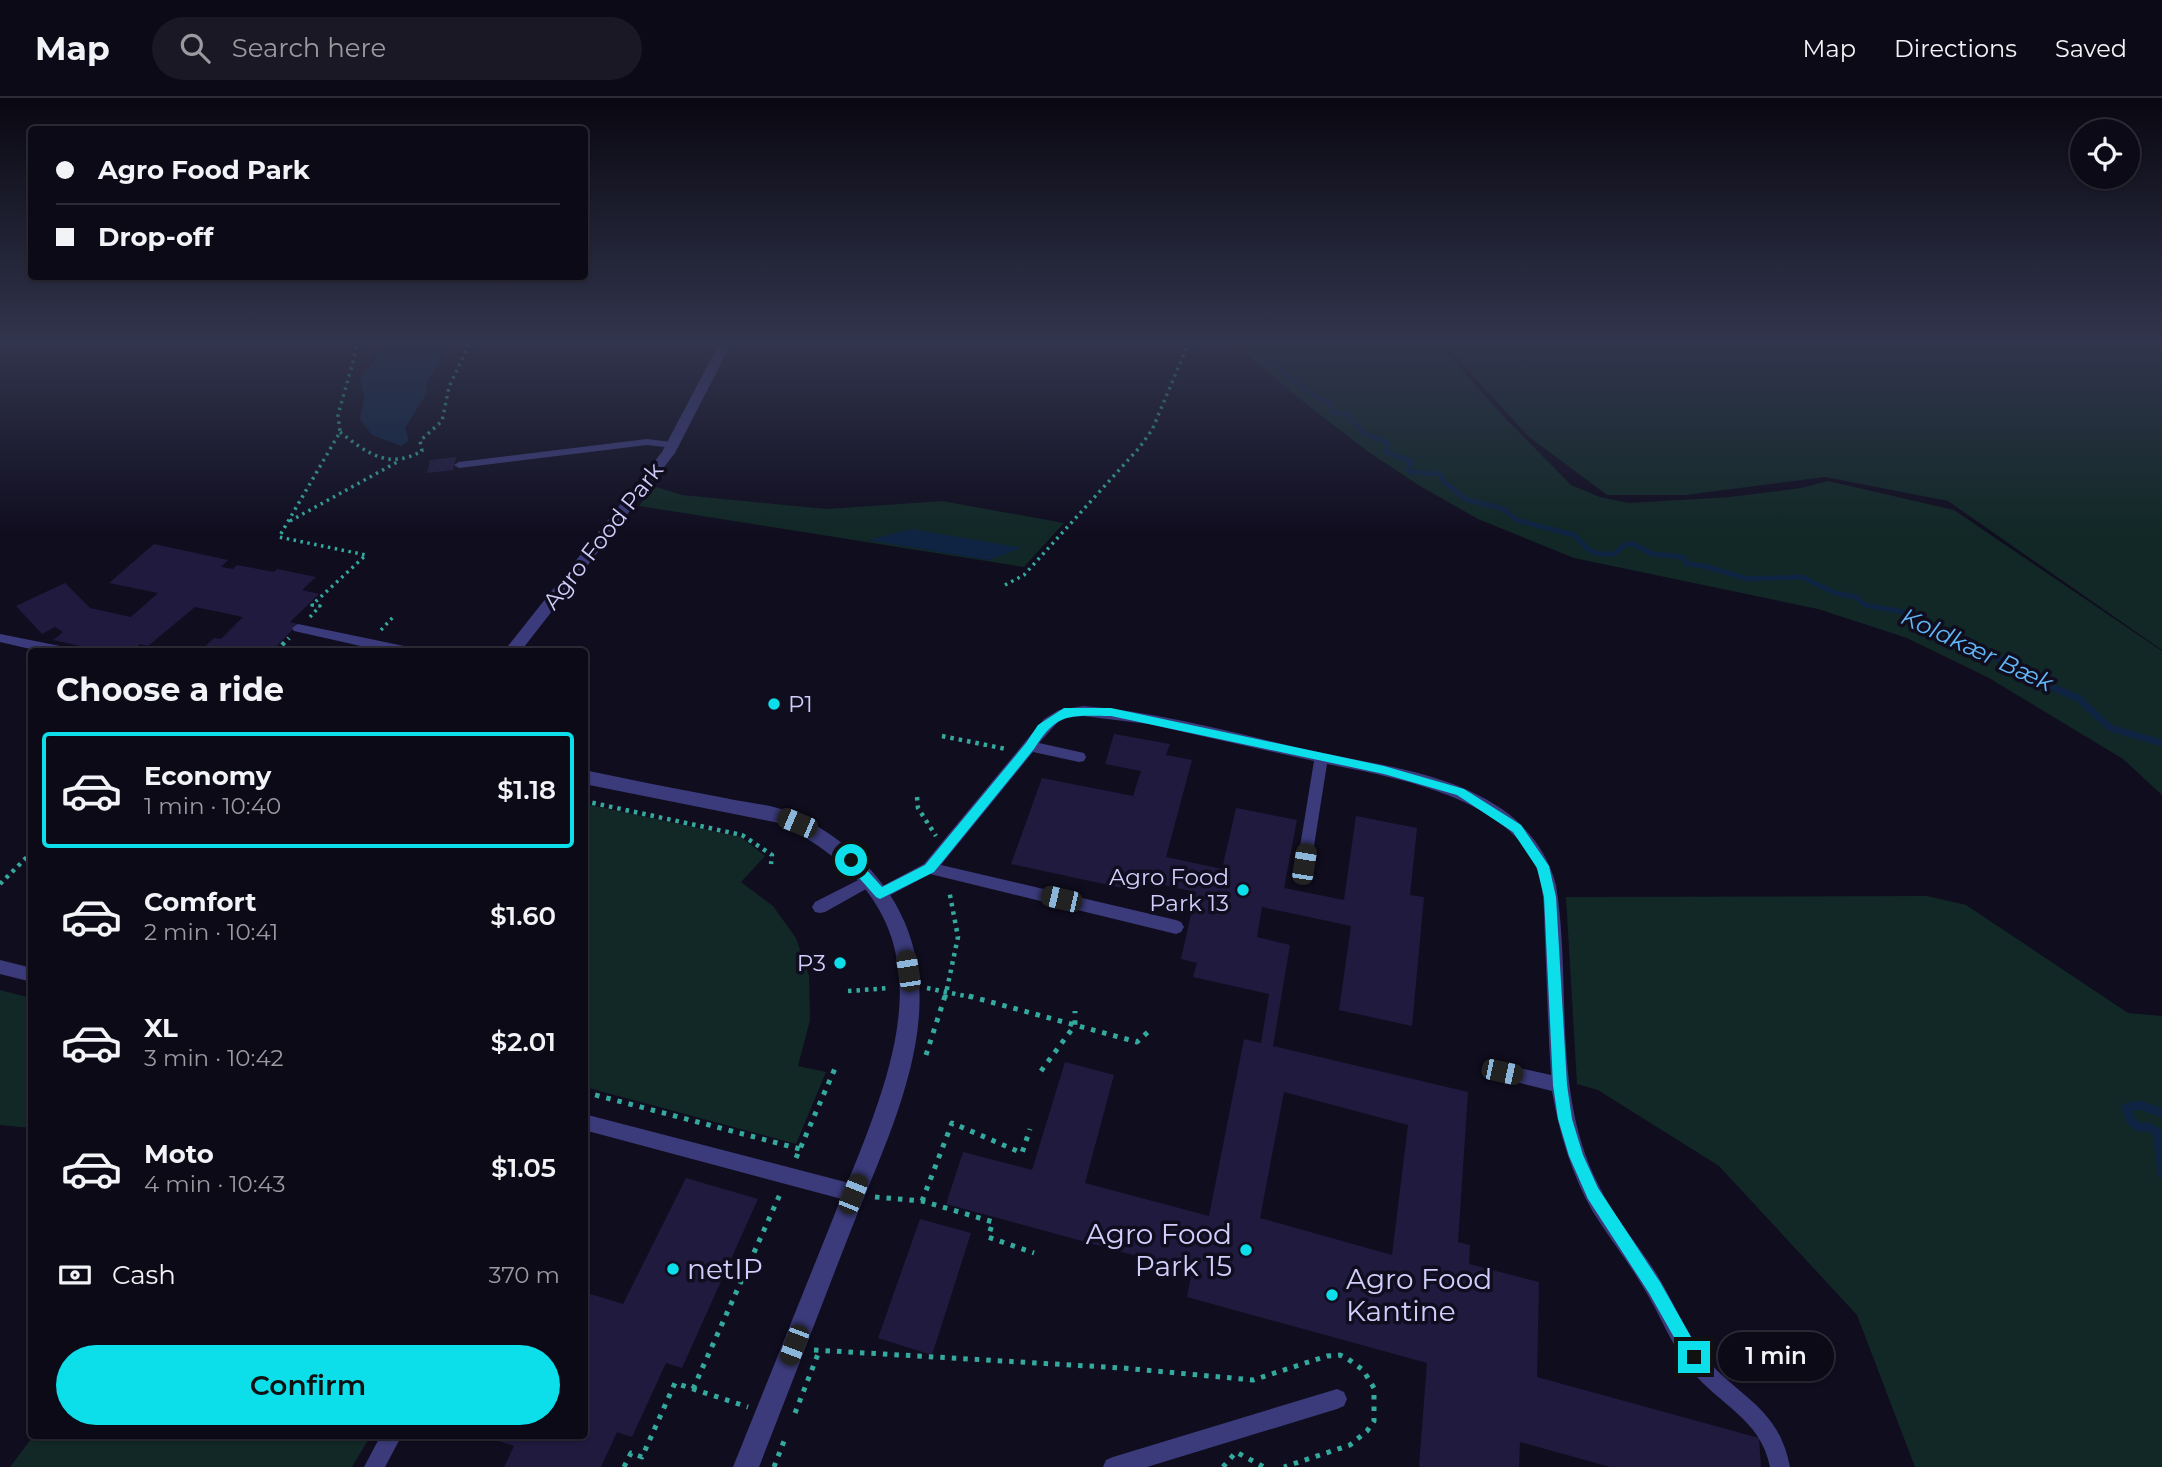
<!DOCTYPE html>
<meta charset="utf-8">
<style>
:root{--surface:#0c0a17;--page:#1a1824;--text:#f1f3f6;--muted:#9a9aa1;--line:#2c2b36;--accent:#0cdeea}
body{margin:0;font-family:Montserrat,sans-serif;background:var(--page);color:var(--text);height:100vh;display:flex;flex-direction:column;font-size:26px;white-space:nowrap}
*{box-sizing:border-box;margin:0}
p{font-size:23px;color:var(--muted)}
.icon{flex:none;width:38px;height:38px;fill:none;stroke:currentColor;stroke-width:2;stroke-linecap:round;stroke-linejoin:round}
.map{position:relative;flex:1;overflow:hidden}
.details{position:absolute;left:28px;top:550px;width:560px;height:791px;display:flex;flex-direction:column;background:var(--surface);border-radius:7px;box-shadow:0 2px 5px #0004,0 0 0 2px var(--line)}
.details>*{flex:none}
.hud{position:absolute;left:28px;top:28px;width:560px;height:154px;border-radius:7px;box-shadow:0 2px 5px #0004,0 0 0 2px var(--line);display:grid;align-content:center;height:154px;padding:0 28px;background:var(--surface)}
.tools{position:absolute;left:2070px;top:21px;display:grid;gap:14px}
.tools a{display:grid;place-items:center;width:70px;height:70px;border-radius:50%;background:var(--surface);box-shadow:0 2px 5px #0004,0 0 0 2px var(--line);font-size:35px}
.end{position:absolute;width:32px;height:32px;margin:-16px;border:9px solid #0cdeea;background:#111;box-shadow:0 0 0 4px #111}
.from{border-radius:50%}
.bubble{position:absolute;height:49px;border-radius:24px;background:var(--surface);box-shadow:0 2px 5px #0004,0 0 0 2px var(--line);font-size:23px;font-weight:600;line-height:49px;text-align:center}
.car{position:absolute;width:21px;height:42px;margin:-21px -10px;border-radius:9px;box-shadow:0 0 5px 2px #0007;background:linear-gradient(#222 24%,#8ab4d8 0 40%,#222 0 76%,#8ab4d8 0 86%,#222 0)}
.hud b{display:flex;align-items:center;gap:24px;height:66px;font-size:26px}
.hud b+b{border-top:2px solid var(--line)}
.hud i{width:18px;height:18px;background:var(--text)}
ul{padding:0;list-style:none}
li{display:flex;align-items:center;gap:21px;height:116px;margin:0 14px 10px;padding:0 14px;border:4px solid transparent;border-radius:7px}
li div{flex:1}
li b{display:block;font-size:26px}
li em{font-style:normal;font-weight:600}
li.selected{border-color:var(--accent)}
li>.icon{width:63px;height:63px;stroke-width:1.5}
h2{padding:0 28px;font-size:32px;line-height:84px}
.pay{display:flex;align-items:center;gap:18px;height:77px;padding:0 28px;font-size:26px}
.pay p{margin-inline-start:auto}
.primary-button{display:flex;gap:14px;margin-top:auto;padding:14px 28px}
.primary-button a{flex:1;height:80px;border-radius:42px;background:var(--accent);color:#111;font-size:28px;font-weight:600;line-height:80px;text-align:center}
header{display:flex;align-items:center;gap:42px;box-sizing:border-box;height:98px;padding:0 35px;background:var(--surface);border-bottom:2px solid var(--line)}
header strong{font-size:33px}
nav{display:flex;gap:38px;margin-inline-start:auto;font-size:24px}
.search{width:490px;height:63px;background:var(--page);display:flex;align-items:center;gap:18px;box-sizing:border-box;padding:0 24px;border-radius:38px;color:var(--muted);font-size:26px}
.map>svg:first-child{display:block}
</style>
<header>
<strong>Map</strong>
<div class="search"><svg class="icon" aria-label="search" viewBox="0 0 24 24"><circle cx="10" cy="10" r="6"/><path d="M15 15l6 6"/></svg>Search here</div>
<nav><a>Map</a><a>Directions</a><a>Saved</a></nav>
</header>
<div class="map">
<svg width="2162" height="1369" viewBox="0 0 2162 1369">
<rect width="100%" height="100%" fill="#100d1f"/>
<path fill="#112826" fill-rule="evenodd" d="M1233,244h204l68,76 66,67 29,12 29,6 101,-6 71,-9 27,-7 126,29 208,141v144l-39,-36 -134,-81 -82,-40 -89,-29 -244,-51 -96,-39 -58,-33 -53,-35 -71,-55z
M1442,244h720v308l-214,-149 -123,-24 -139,18h-79l-79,-59z
M656,389l26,8 145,14 115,-8 122,22 -40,44 -385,-61 9,-13zM870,442l150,8 -32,12z
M585,706l156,33 24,19 -24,26 32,24 23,32 13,38 1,44 -12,46 28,6 -30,72 -211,-57z
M1927,798l39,9 162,108 34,3v451h-247l-58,-152 -138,-149 -121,-76 -21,-6 -11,-187z
M0,892l31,8v130l-31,-3z
M34,1337h337l-19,32h-342z"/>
<path fill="#0e2442" d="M382,244h63l-5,18 -14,25 1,8 -22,35 4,13 -8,5 -29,-11 -12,-16 4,-22 -4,-20 14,-15z
M912,431l110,19 -34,12 -120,-20z"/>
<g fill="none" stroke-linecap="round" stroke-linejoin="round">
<path stroke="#0e2442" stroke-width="5" d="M1260,244l7,7 -1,7c19,20 41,36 65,49l2,8h12l19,20 24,10 -2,9 26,10 -4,7 2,3 30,2 4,8 23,18 37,9 12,11 58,15 15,15 10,4h15l12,-10h8l18,10 31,3 4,7 17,2 44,13 54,-2 33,16 21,4 9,8 43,8 17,12 22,5"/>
<path stroke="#0e2442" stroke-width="7" d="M1940,531l9,2 91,51 38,16 32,30 52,15"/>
<path stroke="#0e2442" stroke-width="9" d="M2162,1015l-22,-8 -14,3 5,13 7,6h11l8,5 5,42"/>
</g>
<path fill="#201a3e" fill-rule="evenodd" d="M456,359l-3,13 -26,3 3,-13z
M154,446l74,16 -7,7 12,2 4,-4 37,7 3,-3 39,8 -14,13 17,4 -29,28 8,2 -26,27h-72l14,-13 7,1 22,-22 -48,-10 -47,39 -8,-2 -7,7h-30l-50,-11 10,-8 -8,-5 -13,7 -26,-28 49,-23 25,25 41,9 27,-24 -49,-10z
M1114,636l56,10 -4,11 26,5 -26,97 56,12 14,-61 61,12 -13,68 60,12 12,-84 61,12 -7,67 14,2 -12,129 -73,-16 12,-84 -89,-19 -5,30 33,8 -17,101 195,46 -10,150 12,3 -1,19 70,18 -2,95 222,61 2,29h-151l-90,-25 -1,25h-100l8,-104 -240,-66 5,-26 -246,-67 17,-52 69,18 33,-108 49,13 -29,108 124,33 35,-177 17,4 8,-49 -76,-17 4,-14 -16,-4 15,-67 -66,-14 -3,11 -116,-25 31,-86 91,18 8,-25 -36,-7zM1284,994l124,33 -16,130 -132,-37z
M686,1080l72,21 -76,169 -16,-5 -34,74 -15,-5 -16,35h-97l10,-21 -32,-11h102v-143l39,12z
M920,1121l51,14 -39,122 -54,-17z"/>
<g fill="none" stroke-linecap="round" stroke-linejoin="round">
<path stroke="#34aa9e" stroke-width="3.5" stroke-dasharray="2.5 4.5" stroke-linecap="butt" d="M340,334c27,21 48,38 82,19l-2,-10 22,-20 7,-34 21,-45
M290,423l109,-60
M1005,487l19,-10 115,-127 13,-18 37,-88
M310,519l10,-11 -8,-1 54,-50 -87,-18 61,-105 -2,-17 18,-64v-9
M381,532l13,-14"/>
<path stroke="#34aa9e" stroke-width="4.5" stroke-dasharray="3.5 5" stroke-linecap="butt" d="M276,553l13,-13
M942,638l64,13
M917,699l1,11 18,28
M584,703l158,34 30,20 -1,9
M0,786l32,-32
M927,890l48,10
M848,893l42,-3
M945,900l13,-61 -9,-47"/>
<path stroke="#34aa9e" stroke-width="5" stroke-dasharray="4.5 7" stroke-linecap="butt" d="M969,898l168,46 12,-11
M926,957l19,-59
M1041,973l34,-46v-14
M584,994l216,57
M796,1060l40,-92
M875,1099l47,4 71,21 -5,15 46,16
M922,1103l30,-78 70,30 8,-24
M814,1252l309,18 130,12 74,-24 13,-1 8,4 15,11 11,18v33l-7,10 -17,14 -66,22
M693,1291l88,-197
M795,1315l25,-64
M624,1369l7,-14 11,4 33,-74 73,24
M774,1369l10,-26
M1223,1369l13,-15 28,15"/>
<path fill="#3b3b7b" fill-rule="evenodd" d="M647,341l25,3 5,3 -5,3 -25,-3 -188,23 -5,-3 5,-3z
M298,526l106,22 6,5h-27l-89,-20 -2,-3z
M0,536l60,12 6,5h-27l-39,-9z
M1083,608c80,6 157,29 235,46 64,14 138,21 192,63 22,18 39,42 46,70 16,99 -5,206 42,299 15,32 39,59 58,89 16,26 27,54 45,79 34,45 77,52 89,115h-20c-9,-48 -51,-62 -79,-97 -20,-25 -31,-56 -48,-83 -15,-26 -34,-49 -50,-75 -21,-37 -34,-79 -41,-121l-56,-14 -2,-5 2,-5 6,-3 49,11c-3,-45 -4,-89 -6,-134 -1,-23 0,-47 -7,-69 -26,-74 -144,-95 -211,-108l-16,101 -2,4 -5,2 -5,-2 -2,-4 17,-104 -166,-37 -65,-8 -17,2 -8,4 -19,21 45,10 2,4 -2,4 -5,1 -46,-10 -92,113 235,55 5,2 3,5 -3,5 -5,2 -246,-60 -45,24 -5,2 -5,-2 -3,-4 3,-4 49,-26 120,-145 15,-9z
M870,776l5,2 2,4 -2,4 -50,28 -5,1 -5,-1 -3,-5 3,-5z
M0,862l32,8v14l-32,-8z
M584,1016l269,70 6,3 3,6 -3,6 -6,3 -269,-72z
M1337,1291l7,3 3,7 -3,7 -7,3 -190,58h-44l3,-7 7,-3z
M381,1337h21l-17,32h-21z"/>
<path fill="#3b3b7b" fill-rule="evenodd" d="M720,244h12l-57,111 -154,198h-17l158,-199z
M584,672c47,10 94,19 141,28 21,5 47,6 67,15 37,17 70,42 94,76 75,107 7,234 -35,341 -31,79 -61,158 -92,237h-26c33,-82 66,-164 99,-246 61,-152 137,-302 -53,-398l-195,-39z"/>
</g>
<linearGradient id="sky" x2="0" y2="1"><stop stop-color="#090711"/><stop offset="0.56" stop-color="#31354d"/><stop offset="1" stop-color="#31354d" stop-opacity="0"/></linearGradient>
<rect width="2162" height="435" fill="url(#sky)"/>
<path fill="#0cdeea" d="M1064,610h47l273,58 80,23 57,36 28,41 7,31 11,188 5,34 11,36 15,33 62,94 39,69 3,6 -3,5 -5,3 -6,-3 -39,-69 -61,-94 -19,-43 -11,-37 -5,-34 -9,-188 -7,-29 -24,-36 -56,-37 -73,-21 -273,-58c-41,0 -53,-5 -77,33l-100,123 -54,27 -4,-2 -29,-33v-7h8l27,30 43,-22 101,-122 12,-18z"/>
<g fill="#0cdeea" stroke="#100d1f" stroke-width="2.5">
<circle cx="774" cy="606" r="7"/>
<circle cx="1243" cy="792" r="7"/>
<circle cx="840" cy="865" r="7"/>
<circle cx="1246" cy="1152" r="7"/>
<circle cx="673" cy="1171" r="7"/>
<circle cx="1332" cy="1197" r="7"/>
</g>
<g text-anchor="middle" stroke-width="7" stroke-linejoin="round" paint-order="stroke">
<g font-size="23" fill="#d1cefc" stroke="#100d1f">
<text transform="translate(603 438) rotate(-52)" y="8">Agro Food Park</text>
</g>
<g font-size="23" fill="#d1cefc" stroke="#100d1f" text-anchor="end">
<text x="788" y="614" text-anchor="start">P1</text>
<text x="1229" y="787">Agro Food<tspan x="1229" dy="26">Park 13</tspan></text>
<text x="826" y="873">P3</text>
</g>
<g font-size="24" font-style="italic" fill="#61b8f7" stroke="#100d1f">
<text transform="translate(1977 552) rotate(25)" y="8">Koldkær Bæk</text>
</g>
<g font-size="28" fill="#d1cefc" stroke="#100d1f" text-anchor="start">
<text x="1232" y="1146" text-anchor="end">Agro Food<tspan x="1232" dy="32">Park 15</tspan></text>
<text x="687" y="1181">netIP</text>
<text x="1346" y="1191">Agro Food<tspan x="1346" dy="32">Kantine</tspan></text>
</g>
</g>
</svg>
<div class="tools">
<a><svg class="icon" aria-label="locate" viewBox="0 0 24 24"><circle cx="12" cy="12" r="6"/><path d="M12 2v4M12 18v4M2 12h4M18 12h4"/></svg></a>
</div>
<i class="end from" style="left:851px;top:762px"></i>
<i class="end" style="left:1694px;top:1259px"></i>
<div class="bubble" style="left:1718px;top:1234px;width:116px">1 min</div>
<i class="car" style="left:797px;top:725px;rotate:293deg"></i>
<i class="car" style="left:1304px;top:766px;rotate:9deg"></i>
<i class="car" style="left:1061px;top:801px;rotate:283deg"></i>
<i class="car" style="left:908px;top:873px;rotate:351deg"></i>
<i class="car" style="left:1502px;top:974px;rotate:102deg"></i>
<i class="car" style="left:853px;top:1096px;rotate:22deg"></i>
<i class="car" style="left:794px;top:1247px;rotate:201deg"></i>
<div class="hud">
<b><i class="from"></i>Agro Food Park</b>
<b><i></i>Drop-off</b>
</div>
<section class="details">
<h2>Choose a ride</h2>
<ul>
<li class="selected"><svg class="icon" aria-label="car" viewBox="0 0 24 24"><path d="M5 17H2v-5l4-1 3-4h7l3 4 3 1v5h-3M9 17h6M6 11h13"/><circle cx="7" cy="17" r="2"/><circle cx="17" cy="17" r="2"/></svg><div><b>Economy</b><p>1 min · 10:40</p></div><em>$1.18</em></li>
<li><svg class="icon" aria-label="car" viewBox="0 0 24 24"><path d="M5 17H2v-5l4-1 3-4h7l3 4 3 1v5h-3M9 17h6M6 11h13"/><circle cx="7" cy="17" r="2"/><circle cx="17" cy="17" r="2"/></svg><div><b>Comfort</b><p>2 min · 10:41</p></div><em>$1.60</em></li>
<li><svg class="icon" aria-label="car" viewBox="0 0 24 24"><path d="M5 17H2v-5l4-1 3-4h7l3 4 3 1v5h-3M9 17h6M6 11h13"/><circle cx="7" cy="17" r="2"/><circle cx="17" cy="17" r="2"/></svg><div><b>XL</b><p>3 min · 10:42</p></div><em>$2.01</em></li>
<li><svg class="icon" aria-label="car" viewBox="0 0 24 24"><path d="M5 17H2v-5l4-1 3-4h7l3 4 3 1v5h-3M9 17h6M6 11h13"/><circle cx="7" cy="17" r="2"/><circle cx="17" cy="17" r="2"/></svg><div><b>Moto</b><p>4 min · 10:43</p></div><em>$1.05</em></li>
</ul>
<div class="pay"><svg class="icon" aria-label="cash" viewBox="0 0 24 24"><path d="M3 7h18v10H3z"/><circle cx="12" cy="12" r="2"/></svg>Cash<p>370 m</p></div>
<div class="primary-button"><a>Confirm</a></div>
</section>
</div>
